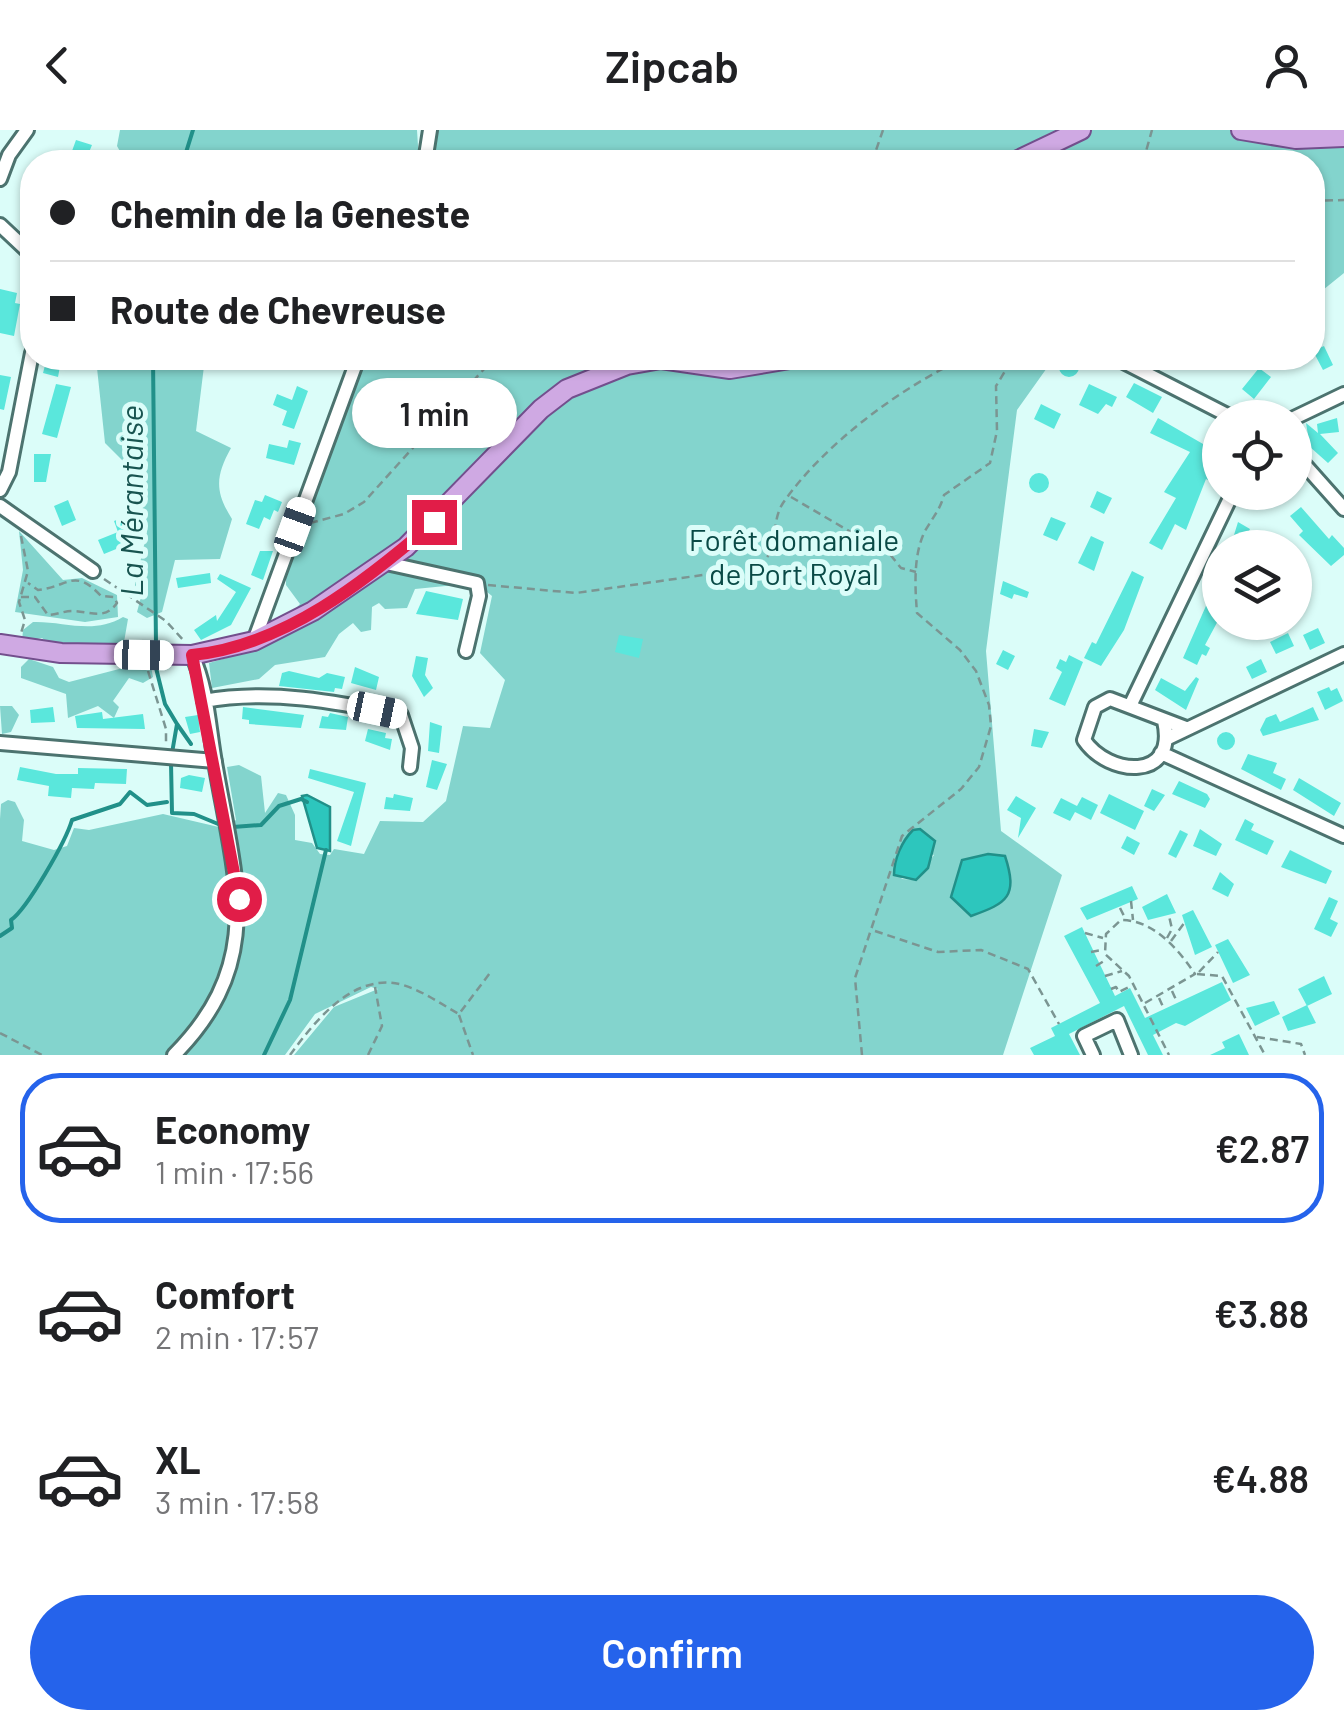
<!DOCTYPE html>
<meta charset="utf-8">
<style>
:root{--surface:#fff;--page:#f2f2f2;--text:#202124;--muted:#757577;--line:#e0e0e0;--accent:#2563eb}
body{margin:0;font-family:Barlow,sans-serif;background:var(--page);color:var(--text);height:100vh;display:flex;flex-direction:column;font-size:38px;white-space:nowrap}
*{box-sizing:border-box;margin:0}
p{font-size:32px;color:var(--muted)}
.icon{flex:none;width:55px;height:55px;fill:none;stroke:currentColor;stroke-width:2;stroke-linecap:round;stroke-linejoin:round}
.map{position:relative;height:925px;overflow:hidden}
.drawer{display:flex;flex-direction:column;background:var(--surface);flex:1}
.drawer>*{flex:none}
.banner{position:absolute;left:20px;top:20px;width:1305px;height:220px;border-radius:40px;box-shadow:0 2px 8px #0004;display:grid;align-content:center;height:220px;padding:0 30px;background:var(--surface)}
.buttons{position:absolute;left:1202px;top:270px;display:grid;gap:20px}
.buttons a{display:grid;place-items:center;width:110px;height:110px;border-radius:50%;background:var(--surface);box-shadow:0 2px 8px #0004;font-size:50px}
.end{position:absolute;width:45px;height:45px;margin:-22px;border:12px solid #e11d48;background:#fff;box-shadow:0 0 0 5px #fff}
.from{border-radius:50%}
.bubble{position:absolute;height:70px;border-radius:35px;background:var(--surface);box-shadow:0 2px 8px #0004;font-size:32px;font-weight:600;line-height:70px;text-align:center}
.car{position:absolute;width:30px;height:60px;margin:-30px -15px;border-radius:12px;box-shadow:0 0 8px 2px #0007;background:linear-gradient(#fff 24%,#345 0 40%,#fff 0 76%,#345 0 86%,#fff 0)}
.banner b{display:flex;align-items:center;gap:35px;height:95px;font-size:38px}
.banner b+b{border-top:2px solid var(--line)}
.banner i{width:25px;height:25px;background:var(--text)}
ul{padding:18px 0 0;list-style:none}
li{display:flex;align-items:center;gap:30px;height:150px;margin:0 20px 15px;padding:0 10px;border:5px solid transparent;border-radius:40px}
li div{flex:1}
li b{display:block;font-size:38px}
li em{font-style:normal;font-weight:600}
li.active{border-color:var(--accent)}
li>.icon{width:90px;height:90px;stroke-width:1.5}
.cta{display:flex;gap:20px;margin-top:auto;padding:20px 30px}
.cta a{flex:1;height:115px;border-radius:60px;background:var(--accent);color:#fff;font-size:40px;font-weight:600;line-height:115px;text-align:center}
header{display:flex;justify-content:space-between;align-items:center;height:130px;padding:0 30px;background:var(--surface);font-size:45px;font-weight:600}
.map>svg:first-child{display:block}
</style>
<header><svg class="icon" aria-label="back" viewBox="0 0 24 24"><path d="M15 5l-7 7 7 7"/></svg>Zipcab<svg class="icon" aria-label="person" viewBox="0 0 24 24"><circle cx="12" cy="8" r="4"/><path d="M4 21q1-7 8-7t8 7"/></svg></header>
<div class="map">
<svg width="1344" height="925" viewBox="0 0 1344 925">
<rect width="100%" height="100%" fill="#dbfdf9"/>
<path fill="#83d4cd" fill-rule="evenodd" d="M120,0h297l2,32h-293l-9,-16z
M426,0h918v143l-31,25 -1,-136h-882l5,-16z
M103,228h102l-9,73 35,17c-16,29 -16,44 1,71l-12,40 -45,1 -13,52 -15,6 -10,-6 4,-15 -6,-12 12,-53 -6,-30 -16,-3 -1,-37 -19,-19 -8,-75z
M361,228h693l-37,52 -31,241 15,180 61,44 -59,180h-709l40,-48 44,-18 -7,-2 -56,27 -30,41h-104c73,-67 64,-143 50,-232l5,-3 -9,-53 12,-2 22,11 4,37 13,-20 8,2 9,20v25l17,3 8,11 10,1 4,-6 30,5 16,-33 43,1 23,-21 17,-75 27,2 15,-48 -25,-27 12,-57 -16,-13 -61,6 -8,19 -22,1 -6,-6 -7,4 -1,23 -10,2 -8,-9 -14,11 -14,23 -50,8 -16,14 -47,9 -3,-25 49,-14 42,-45 -14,-19v-22zM902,714l32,11 -18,25 -14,-1 -8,-13z
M19,401l44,49 19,-2 35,17 1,22 -33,5 -70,-10 8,-42z
M123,487l5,2 -4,23 -19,8 -6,-7 -50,1 -7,-6 -20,4 1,-12 10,-8c31,-1 60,13 90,-5z
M29,529l24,8 6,11 10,4 81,-21 3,16 -10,6 -14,-5 -16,23 6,6 -5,11 -16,-12 -30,12 -2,-24 -45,-16v-11z
M0,576h12l7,9 -8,17 -9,2z
M8,670l7,2 9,18 -2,21 32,9 13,-4 7,-18 15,2 74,-16 60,14 14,88 -23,85 -43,54h-171v-236l1,-15z"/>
<path fill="#2dc6bd" stroke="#219089" stroke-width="2.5" d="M307,665l23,12v44l-13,-3 -15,-52z
M920,699l15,12 -7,27 -12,12 -22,-5c0,-16 8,-34 19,-45z
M988,724l17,2c13,40 3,47 -34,60l-20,-19 11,-37z"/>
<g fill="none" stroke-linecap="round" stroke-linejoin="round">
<path stroke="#219089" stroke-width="4" d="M183,32l10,-32
M153,228l3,287
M156,538l9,36 12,20 -5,29
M177,594l14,20
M171,633l1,50 22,1 29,12
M233,697l28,-2 18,-19 22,-7 6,3
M0,806l12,-8 -1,-8c16,-11 55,-79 61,-100l48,-16 10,-12 17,13 20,-3
M264,925l26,-55 36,-150"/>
</g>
<path fill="#5ae7dc" d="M76,10l16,5 -7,17h-17z
M0,159l17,4 -2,10 5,1 -6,32 -14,-3z
M1324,216l9,19 -10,5 -10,-19z
M1059 237a10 10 0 1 1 20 0a10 10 0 1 1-20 0Z
M47,228l14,3 -3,16 -15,-4z
M1259,238l12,9 -17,22 -12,-10z
M0,245l11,2 -7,33 -4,-1z
M1134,253l28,14 -9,16 -27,-16z
M56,254l15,3 -14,51 -15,-4z
M1089,254l28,13 -5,10 -6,-3 -8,10 -19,-9z
M297,256l11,5 -14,38 -12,-4 5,-14 -14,-6 4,-11 15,6z
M1041,274l20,10 -7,15 -20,-10z
M1158,288l52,30 10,-21v48l-5,9 -9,-5 -20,51 -11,-6 -13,26 -13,-7 27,-45 -12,-6 26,-40 -40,-19z
M1337,288l2,14 -19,2 18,19 -10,10 -18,-16 -4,-24 12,10 -1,-9z
M289,310l12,3 -7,22 -28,-7 3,-14 18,4z
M34,324h17l-5,28h-12z
M1029 353a10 10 0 1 1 20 0a10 10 0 1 1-20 0Z
M1097,361l15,7 -8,16 -14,-7z
M265,365l17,7 -4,10 -4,-2 -4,10 -6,-3 -5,12 -13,-5 9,-24 7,2z
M68,370l8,20 -14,6 -8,-20z
M1301,377l28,32 3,-4 12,13v7l-13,11 -32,-31 4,-4 -13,-15z
M135,383l4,11 -18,7 5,14 -22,9 -6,-14 20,-8 -4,-11z
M1051,387l15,6 -9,18 -14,-6z
M1238,392l12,7 -9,19h-11z
M1091,406l13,6 -10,29 -16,-8z
M260,421h13l-10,29 -12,-5z
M1132,441l12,6 -20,53 -23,36 -17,-8 8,-16 4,2z
M210,443l1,10 -33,5 -2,-10z
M220,444l31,14 -20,37 -30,15 -7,-10 22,-15 1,6 19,-29 -19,-13z
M1003,451l26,11 -2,6 -13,-4 -2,5 -12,-5z
M426,461l37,8 -5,21 -42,-6z
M1209,469l11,5v13l-15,28 5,3 -4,8 -4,-2 -5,11 -14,-7z
M1318,498l7,15 -15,7 -7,-15z
M1288,503l6,13 -18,8 -6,-12z
M619,505l24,4 -4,19 -24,-6z
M1003,520l12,6 -7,14 -12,-6z
M1069,525l14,7 -18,44 -16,-7 13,-27 -6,-4 4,-9 6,3z
M416,526l12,2 -3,17 8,13 -9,9 -12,-21z
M1261,529l6,13 -15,7 -6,-12z
M355,537l24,10 -3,13 -25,-7z
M289,541l30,7 8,-5 18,4 -3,12 -7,-1 -1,4 -55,-6 3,-13z
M1196,547l3,2 -13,31 -31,-20 6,-12 24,13z
M1329,557l2,4 6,-3 6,13 -18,9 -8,-18z
M53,577l2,15 -24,1 -1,-13z
M243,577l61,8 -3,13 -52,-4v-4l-7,-1z
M1313,577l6,13 -56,16 -3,-6 6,-12 10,-4 4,8z
M102,582l1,7 40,-5 2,15 -68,-1 -2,-12z
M330,583l18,4 -2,13 -27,-2 3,-12 6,1z
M198,585l2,17 -10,2 -5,-17z
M430,592l12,4 -3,27 -11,-2z
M368,599l18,4 -1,5 7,1 -2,11 -25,-9z
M1034,599l15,3 -7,16 -11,-2z
M1217 611a9 9 0 1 1 18 0a9 9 0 1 1-18 0Z
M1248,624l29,9 -4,10 13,6 -5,11 -40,-21z
M432,630l15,4 -10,26 -11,-3z
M20,637l36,7h22v-6l49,1 -1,15 -31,-1 -1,6 -22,-1 -1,10 -23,-2 1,-10 -32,-6z
M310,639l56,14 -15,63 -14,-5 17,-49 -46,-14z
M189,645l16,3 -3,14 -22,-4 1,-10z
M1299,648l42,25 -7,13 -41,-26z
M1179,651l28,13 3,5 -5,9 -33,-14z
M1152,659l13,6 -11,16 -10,-5z
M394,664l19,4 -3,13 -26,-2 2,-12 7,1z
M1109,664l35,17 -9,19 -35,-17z
M1016,666l20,12 -18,30 3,-20 -14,-8z
M1082,667l16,8 -7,15 -16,-8 -5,9 -17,-8 8,-15 16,8z
M1245,689l9,5 -3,6 23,11 -7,14 -32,-15z
M1200,699l22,15 -6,12 -23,-10z
M1180,700l8,4 -12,24 -8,-4z
M1127,706l13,7 -6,12 -13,-7z
M1290,720l42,21 -6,13 -45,-17z
M1220,742l14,12 -6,13 -16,-8z
M1132,756l6,13 -51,21 -7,-12z
M1167,764l9,19 -28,7 -6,-13z
M1329,767l9,4 -8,18 8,4 -7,14 -17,-8z
M1193,780l19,37 -17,8 -13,-40z
M1082,797l33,69 15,-8 15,30 77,-36 9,18 -46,26 -9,-3 -23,12 10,20h-15l-24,-49 -55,28 11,21h-46l-4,-7 25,-12 -4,-8 49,-25 -36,-67z
M1228,809l22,36 -17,8 -18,-38z
M1324,846l8,18 -25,12 -9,-17z
M1274,871l6,13 -25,12 -9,-18z
M1307,875l9,18 -28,8 -6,-14z
M1239,904l10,21h-39l15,-7 -3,-6z"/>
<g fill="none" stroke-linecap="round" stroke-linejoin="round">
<g stroke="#4c736f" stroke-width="18">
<path id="minor" d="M425,32l5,-32
M0,49l9,-24 18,-25
M0,95l32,30
M1116,228l117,60
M1294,288l50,-24
M1295,324l49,55
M0,360l9,-18 23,-119
M0,376l93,65
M386,433l91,20 2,13 -13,55
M254,511l104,-283
M204,571c65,-12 133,1 197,14l11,33 -2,19
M1131,574l102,-212
M1164,591c14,61 -56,55 -80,19l11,-33 15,-8 76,29
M1166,609l178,-85
M0,613l215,18
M1161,623l183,83
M174,925c91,-92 62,-173 42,-287 -7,-36 -8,-79 -24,-113
M1093,925l-9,-19 33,-16 14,35"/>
</g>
<g stroke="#734f8d" stroke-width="22">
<path id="major" d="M1241,0l55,9 48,-2
M1014,32l67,-32
M0,514l61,9 131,2 62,-14 59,-30 93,-64 135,-138 26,-20 60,-24 34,-6 69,10 66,-11"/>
</g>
<path stroke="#7b9592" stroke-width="2.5" stroke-dasharray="8 5" stroke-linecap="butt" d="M872,32l11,-32
M1143,32l9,-32
M1312,71l32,-1
M791,367l70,41 19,4 21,26 15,4
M310,393l34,-9 20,-12 130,-144
M21,406l7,35 -9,31 6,18 -4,13
M104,449l62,42 18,20
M488,455l88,8 183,-26c21,-18 11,-44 24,-64 40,-58 119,-117 182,-145
M21,467h14l13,18c8,0 16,-4 24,-4 18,0 32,10 45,-8l-3,-6 -13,-1c-27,-29 -33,-9 -63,-6l-10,-7
M148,541l18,58v16
M1131,771l2,19
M1120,778l5,10
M875,801l63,21 43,-2 47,19 31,55
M1085,803l18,5
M1167,808l5,-9 -3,-13
M1171,811l14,-19
M1091,822l11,-2
M1096,836l11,-7
M1199,842l19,-20
M1197,844l25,2 43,79
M1105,846l17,-5
M1111,859l5,-2 3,5 12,-6
M1172,861l5,11
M1159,868l5,11
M1145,873l50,-29c-17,-25 -41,-54 -74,-54l-15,14 -1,20 24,22 40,79
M459,885l14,40
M0,903l42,22
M1257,907l44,7 4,11
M290,925c25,-34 64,-84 113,-70 20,6 38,19 56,29l31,-41
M368,925l14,-29 -7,-39
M862,925l-7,-77 47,-142 59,-47 18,-22 12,-41 -2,-21 -13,-34 -16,-21 -43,-37c-2,-26 -4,-58 8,-82 8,-14 15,-21 19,-36l46,-32 7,-32 -1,-45 17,-28"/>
<use href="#minor" stroke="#fff" stroke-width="12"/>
<use href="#major" stroke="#cfa9e3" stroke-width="18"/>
</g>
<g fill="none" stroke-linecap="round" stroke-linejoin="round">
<path stroke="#e11d48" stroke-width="12" d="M239,769l-47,-244c92,-9 174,-74 242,-133"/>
</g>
<g text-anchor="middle" stroke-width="10" stroke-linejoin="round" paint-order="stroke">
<g font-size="30" fill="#094a46" stroke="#dbfdf9">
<text x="794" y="421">Forêt domaniale<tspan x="794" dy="34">de Port Royal</tspan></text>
</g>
<g font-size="32" font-style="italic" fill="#185450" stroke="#dbfdf9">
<text transform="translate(132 371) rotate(-90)" y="11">La Mérantaise</text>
</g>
</g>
</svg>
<div class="buttons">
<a><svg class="icon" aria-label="locate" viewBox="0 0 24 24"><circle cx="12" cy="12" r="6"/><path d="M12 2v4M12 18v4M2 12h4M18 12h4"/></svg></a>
<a><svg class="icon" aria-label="layers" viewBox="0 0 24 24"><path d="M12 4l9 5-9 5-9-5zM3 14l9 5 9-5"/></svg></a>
</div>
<i class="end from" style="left:239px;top:769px"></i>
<i class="end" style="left:434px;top:392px"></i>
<div class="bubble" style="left:352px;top:248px;width:165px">1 min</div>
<i class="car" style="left:295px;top:397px;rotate:20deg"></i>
<i class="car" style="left:144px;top:525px;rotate:91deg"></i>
<i class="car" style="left:377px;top:580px;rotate:102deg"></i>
<div class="banner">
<b><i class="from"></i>Chemin de la Geneste</b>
<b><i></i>Route de Chevreuse</b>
</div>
</div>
<section class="drawer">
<ul>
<li class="active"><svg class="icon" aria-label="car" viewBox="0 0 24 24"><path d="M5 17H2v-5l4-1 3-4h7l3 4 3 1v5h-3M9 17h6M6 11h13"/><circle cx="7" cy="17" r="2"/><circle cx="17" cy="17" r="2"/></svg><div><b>Economy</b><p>1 min · 17:56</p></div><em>€2.87</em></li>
<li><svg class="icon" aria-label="car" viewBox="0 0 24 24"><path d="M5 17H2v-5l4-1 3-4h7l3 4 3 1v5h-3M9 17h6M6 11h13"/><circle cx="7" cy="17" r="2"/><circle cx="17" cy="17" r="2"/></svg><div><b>Comfort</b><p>2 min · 17:57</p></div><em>€3.88</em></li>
<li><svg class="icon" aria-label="car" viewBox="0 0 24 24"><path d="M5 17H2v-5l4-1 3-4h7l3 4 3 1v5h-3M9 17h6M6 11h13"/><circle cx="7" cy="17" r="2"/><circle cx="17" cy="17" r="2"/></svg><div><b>XL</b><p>3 min · 17:58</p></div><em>€4.88</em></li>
</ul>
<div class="cta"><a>Confirm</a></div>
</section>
